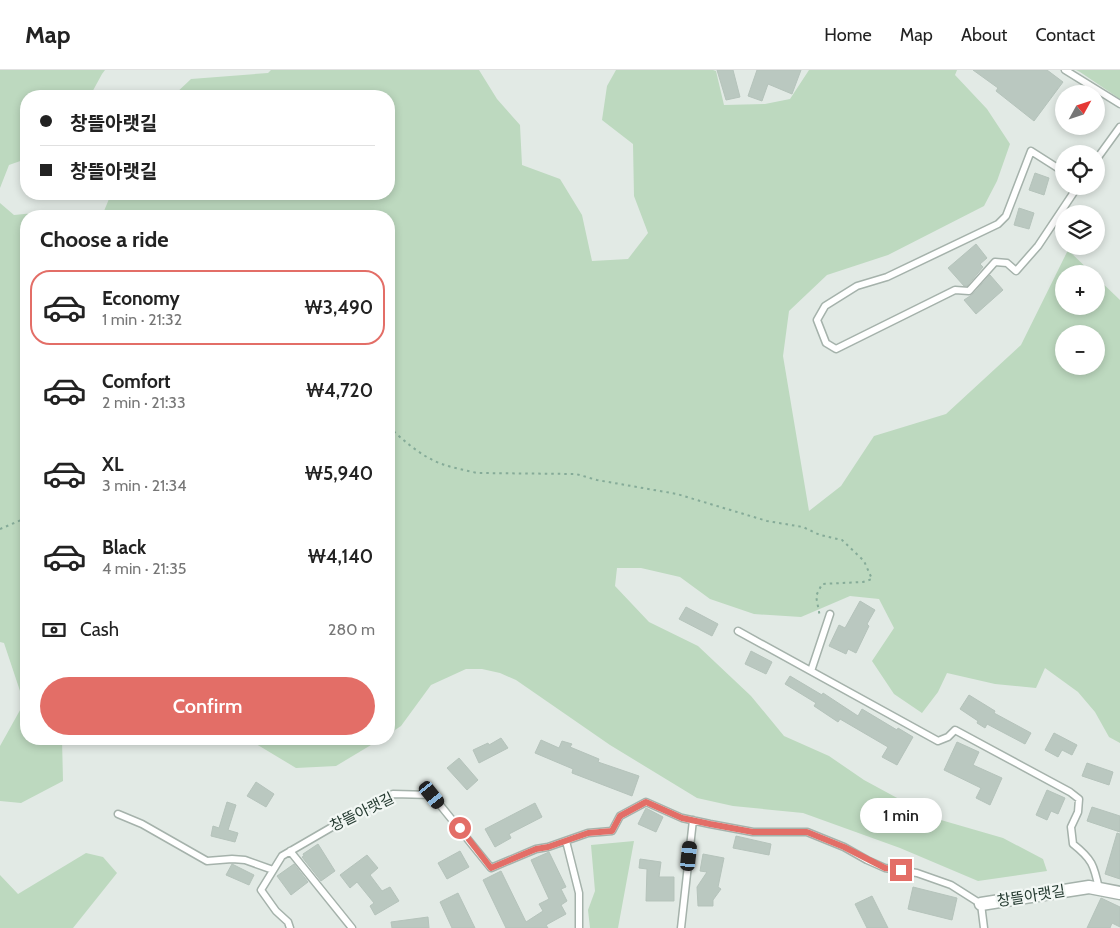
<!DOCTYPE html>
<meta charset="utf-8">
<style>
:root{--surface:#fff;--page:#f6f6f6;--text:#222;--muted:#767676;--line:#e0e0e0;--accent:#e36e67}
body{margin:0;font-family:Cabin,"Noto Sans KR",sans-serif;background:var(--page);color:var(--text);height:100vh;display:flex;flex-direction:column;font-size:19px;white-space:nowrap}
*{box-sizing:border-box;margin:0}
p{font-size:16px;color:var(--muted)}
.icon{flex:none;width:28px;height:28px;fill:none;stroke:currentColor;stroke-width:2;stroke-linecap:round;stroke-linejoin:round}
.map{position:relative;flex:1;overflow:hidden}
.drawer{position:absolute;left:20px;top:140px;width:375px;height:535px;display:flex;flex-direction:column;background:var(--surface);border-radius:20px;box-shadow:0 2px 8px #0003}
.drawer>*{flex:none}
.guide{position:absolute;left:20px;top:20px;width:375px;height:110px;border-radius:20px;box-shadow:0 2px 8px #0003;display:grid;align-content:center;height:110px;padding:0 20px;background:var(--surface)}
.needle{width:32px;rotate:50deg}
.fabs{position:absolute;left:1055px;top:15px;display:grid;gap:10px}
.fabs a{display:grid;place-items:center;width:50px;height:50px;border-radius:50%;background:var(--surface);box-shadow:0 2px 8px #0003;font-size:25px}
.end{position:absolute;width:22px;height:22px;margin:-11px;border:6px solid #e36e67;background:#fff;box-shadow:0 0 0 2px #fff}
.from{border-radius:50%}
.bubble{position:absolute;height:35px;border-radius:18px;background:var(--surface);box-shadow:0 2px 8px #0003;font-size:16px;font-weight:600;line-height:35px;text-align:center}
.car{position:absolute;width:15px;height:30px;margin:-15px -8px;border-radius:6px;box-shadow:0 0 4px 1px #0007;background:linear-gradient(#222 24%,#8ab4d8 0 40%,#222 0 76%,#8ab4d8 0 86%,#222 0)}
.guide b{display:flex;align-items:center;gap:18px;height:48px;font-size:19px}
.guide b+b{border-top:1px solid var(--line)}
.guide i{width:12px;height:12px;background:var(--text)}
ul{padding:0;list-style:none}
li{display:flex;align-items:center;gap:15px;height:75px;margin:0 10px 8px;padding:0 10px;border:2px solid transparent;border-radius:20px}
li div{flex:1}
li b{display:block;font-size:19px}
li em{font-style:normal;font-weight:600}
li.on{border-color:var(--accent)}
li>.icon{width:45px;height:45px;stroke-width:1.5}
h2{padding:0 20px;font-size:22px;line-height:60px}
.pay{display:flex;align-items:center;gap:12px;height:55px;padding:0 20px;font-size:19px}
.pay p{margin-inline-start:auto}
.action{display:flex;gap:10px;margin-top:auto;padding:10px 20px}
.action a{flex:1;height:58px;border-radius:30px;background:var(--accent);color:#fff;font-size:20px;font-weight:600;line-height:58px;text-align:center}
header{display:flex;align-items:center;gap:30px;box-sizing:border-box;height:70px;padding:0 25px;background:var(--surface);border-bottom:1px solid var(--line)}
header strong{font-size:24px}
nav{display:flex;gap:28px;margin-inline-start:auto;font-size:18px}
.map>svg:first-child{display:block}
</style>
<header>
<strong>Map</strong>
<nav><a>Home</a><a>Map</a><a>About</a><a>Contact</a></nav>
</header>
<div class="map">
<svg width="1120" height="858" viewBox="0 0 1120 858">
<rect width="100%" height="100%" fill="#e2eae5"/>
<path fill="#bdd9bf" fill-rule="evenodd" d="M0,0h105l-3,4 -12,22h-64v63l-17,6 -9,23z
M271,0h208l18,29 23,26 2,40 38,14 22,36 10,46 36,-2 20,-26 -14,-37 -1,-52 -31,-24 5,-34 9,-16h97l3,1 8,34 41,-1 25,-5 19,-29h148l-2,5 32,34 23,35 -13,37 -13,25 -96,49 -61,20 -38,36 -6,45 26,155 32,-25 33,-50 72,-22 75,-69 47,-95 25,24h-29v32h32v-29l24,23v443l-11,-6 -14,-25 -17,-20 -33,-24 -9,20 -41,-4 -48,-11 -9,19 -16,21 -28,-19 -22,-33 22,-33 -15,-29 -29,-3 -49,21 -47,-3 -44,-15 -30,-22 -39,-9h-24l-2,18 34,36 49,24 53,50 33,40 45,20 35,24 70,38 69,20 40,21 4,12 -69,10 -78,-33 -97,-35 -70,-7 -36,-8 -87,-53 -94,-65 -16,-7 -18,-4h-16l-35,16 -30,41 -12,8v-518h-287l9,-22h278v-98h-216l18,-17 77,-6zM1064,264h32v32h-32z
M1076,0h44v29l-40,-27z
M0,133l14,12 41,-4 9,5h-38v523h36l1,42 -42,22 -21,-2v-55l24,-43 -20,-60 -4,-1z
M248,669h133l-45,27 -40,2z
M634,771l-16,87h-28l-2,-18 7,-19 -4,-46z
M86,783l17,4 14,16 -44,55h-73v-53l18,19z"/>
<path fill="#bac8c0" stroke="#b5c3bb" d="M717,0h16l7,27 -14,3z
M757,0h44l-9,24 -24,-10 -6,17 -14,-5z
M973,0h74l16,12 -29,39 -38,-30 2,-3z
M1035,103l14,5 -5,17 -15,-5z
M1019,138l15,5 -5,16 -15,-4z
M976,174l11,14 -7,6 3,3 -16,19h-3l-16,-18z
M990,205l13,15 -27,24 -12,-14 9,-6z
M860,531l15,9 -8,14 2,2 -13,27 -8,-4 -2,5 -17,-8 10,-21 6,3z
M686,537l32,17 -6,12 -33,-17z
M751,581l21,11 -6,12 -21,-10z
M790,606l32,19 1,-2 35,23 4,-7 35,21 1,-2 15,9 -16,28 -15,-8 6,-10 -48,-28 -2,3 -24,-16 2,-3 -31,-19z
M969,625l26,16 -1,2 37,20 -6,11 -38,-20 -2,4 -8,-5 1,-2 -18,-12z
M1054,663l23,12 -5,10 -10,-5 -4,7 -13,-7z
M501,668l7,10 -29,15 -6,-13 15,-7 1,2z
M541,670l18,8 3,-7 10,3 -2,3 29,12 -1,3 41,14 -7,20 -60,-23 1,-4 -38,-16z
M957,672l22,10 -6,13 29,13 -12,27 -14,-7 5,-10 -37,-18z
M459,688l19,22 -11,10 -20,-22z
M1087,693l26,9 -4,13 -27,-9z
M256,712l18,12 -8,13 -19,-11z
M1047,720l18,8 -7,16 -7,-3 -4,9 -11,-5z
M227,732l9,3 -8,25 10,3 -3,9 -24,-6 2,-10 6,2z
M535,733l7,14 -33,17 2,4 -16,9 -10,-18z
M1092,737l28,9v16l-33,-11z
M646,738l17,9 -7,15 -18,-8z
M1117,763l3,1v45l-15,-5z
M736,766l35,8 -2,11 -36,-7z
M318,774l17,27 -14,10 -19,-24 2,-1 -1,-2z
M460,781l9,16 -22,12 -9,-16z
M549,782l17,35 -5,2 6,12 -6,4 5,9 -20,11 2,3h-42l-23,-48 18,-9 25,51 17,-11 -4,-7 10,-5 -18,-39z
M703,784l21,4 -6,29 3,2 -8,11v6h-15l-1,-19 10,-15 -7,-1z
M367,785l11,13 -8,7 12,16 8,-4 9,14 -24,14 -5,-9 4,-3 -17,-21 -7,6 -10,-13z
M640,789l21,3 -2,15h15v24h-28l1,-32 -8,-1z
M232,794l22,11 -5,10 -23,-10z
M294,794l14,18 -17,13 -14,-19z
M913,817l44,11 -5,22 -44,-11z
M458,823l17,35h-23l-12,-26z
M872,826l16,32h-21l-12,-24z
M1101,828l19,9v20l-8,-4 -2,5h-23z
M428,847l1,11h-37l-1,-6z"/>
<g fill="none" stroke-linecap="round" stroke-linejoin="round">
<g stroke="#a5b2ab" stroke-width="9">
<path id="lane" d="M1065,0l55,34
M1096,90l24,-33
M1064,102l-33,-21 -25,65 -8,8 -111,53 -30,9 -32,20 -8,14 9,23 10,6 119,-59 14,1 26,-29 12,1 9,8 22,-25 40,-60
M738,561l200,110 10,-4 7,-7 115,62 9,7 -1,13 -7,15 2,17c19,15 21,21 26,45
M811,601l19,-57
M118,744l24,10 65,37 25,-2 13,1 28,10
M566,771l13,52v35
M290,781l62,77
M290,858l-2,-6 -12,-11 -15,-21 21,-34 69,-40 42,-22 39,1 59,73 45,-19 12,-2 40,-14 24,-2 8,-15 26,-14 36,16 28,6 43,8h54l37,15 23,13 18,8 32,5 34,12 30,19 3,24
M681,858l12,-108"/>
</g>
<g stroke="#a5b2ab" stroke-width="15">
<path id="street" d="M981,834l108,-17 31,6"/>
</g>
<path stroke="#85ab98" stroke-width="2" stroke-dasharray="2.5 4" stroke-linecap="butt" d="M389,357c15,14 33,30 53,37 11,4 23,6 35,9l99,1 21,6 80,14 90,27 36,6 17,8 22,5 22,21 8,18 -9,3 -41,2 -6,12 4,21
M0,459l26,-11"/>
<use href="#lane" stroke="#fff" stroke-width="6"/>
<use href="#street" stroke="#fff" stroke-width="12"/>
</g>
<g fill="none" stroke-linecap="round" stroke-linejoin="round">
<path stroke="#e36e67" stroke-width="6" d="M460,758l31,40 45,-19 12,-2 40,-14 24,-2 8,-15 26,-14 36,16 28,6 43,8h54l37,15 41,21 16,2"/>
</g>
<g text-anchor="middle" stroke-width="4.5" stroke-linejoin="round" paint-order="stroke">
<g font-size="15" fill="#243a30" stroke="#f2f7f4">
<text transform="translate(362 742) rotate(-26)" y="5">창뜰아랫길</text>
<text transform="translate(1031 826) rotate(-9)" y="5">창뜰아랫길</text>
</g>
</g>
</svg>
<div class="fabs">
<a><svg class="needle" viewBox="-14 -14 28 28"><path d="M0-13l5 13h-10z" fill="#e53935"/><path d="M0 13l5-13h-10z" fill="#767676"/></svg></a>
<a><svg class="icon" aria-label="locate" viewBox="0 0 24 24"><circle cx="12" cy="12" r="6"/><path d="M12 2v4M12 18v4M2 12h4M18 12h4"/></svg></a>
<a><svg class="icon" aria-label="layers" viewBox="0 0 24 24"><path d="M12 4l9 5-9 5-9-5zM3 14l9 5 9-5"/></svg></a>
<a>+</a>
<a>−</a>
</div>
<i class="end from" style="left:460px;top:758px"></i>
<i class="end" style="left:901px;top:800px"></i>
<div class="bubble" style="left:860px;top:728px;width:82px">1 min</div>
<i class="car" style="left:432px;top:725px;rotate:141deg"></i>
<i class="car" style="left:689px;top:786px;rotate:6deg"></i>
<div class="guide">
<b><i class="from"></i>창뜰아랫길</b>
<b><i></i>창뜰아랫길</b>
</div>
<section class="drawer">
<h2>Choose a ride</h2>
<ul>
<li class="on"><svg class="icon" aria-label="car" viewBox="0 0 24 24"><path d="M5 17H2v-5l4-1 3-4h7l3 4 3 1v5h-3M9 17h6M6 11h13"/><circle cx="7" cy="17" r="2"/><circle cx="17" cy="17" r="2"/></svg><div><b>Economy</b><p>1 min · 21:32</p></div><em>₩3,490</em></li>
<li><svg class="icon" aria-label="car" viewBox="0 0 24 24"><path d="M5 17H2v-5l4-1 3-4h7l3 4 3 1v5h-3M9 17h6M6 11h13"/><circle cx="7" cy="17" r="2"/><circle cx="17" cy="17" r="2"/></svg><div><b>Comfort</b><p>2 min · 21:33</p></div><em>₩4,720</em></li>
<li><svg class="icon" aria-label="car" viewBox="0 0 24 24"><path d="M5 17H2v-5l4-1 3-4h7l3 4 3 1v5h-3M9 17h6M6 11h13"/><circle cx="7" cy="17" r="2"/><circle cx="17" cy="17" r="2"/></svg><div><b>XL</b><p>3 min · 21:34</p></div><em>₩5,940</em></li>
<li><svg class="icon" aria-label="car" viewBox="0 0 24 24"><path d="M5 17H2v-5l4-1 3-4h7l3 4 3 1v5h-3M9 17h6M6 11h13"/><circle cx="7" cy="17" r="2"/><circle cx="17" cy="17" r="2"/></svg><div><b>Black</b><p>4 min · 21:35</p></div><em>₩4,140</em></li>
</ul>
<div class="pay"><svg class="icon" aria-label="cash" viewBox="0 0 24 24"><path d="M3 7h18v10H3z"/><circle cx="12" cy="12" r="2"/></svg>Cash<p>280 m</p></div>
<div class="action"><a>Confirm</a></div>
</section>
</div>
